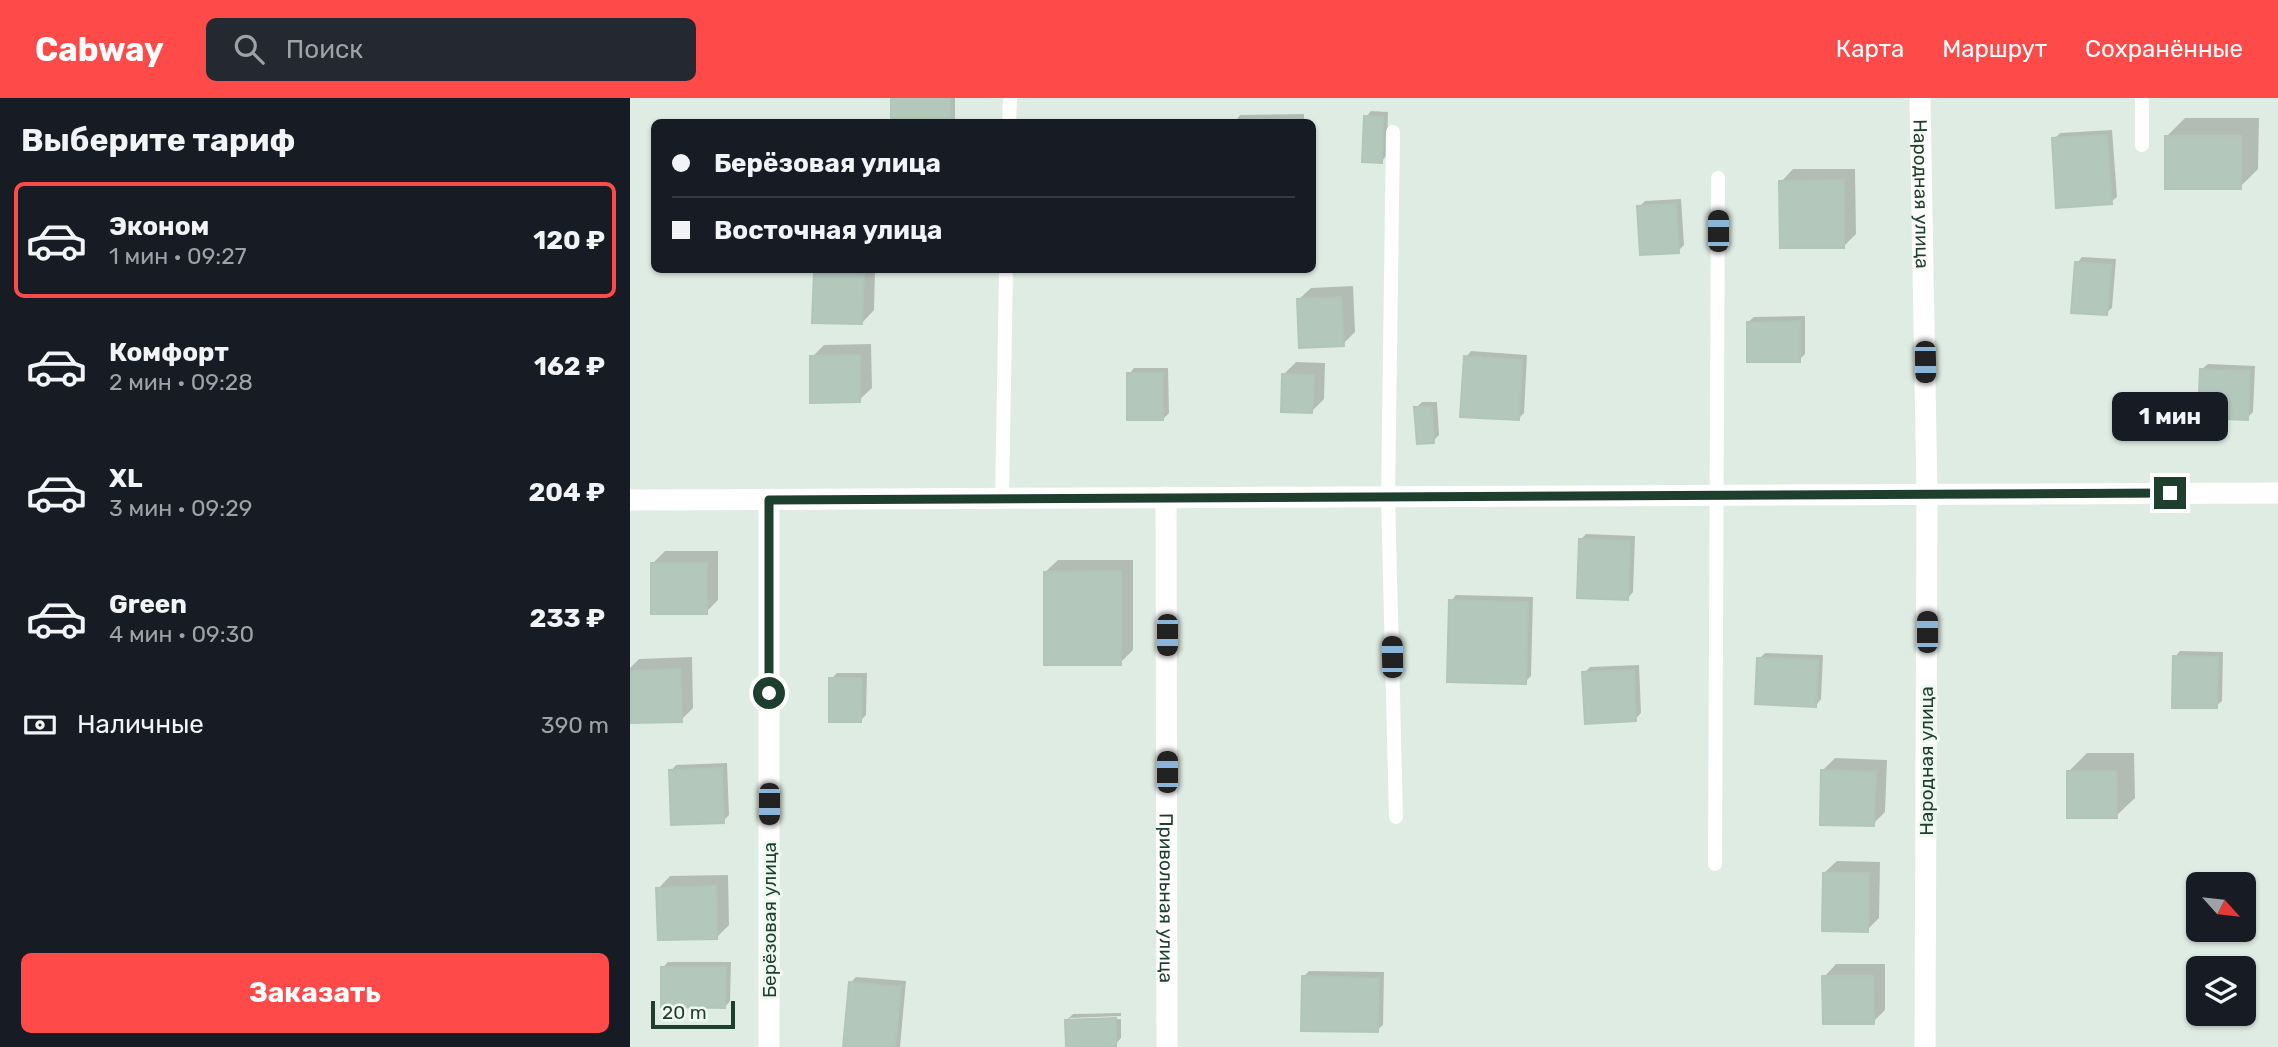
<!DOCTYPE html>
<html lang="ru">
<meta charset="utf-8">
<style>
:root{--surface:#171b24;--page:#242831;--text:#f1f3f6;--muted:#9ea1a6;--line:#363941;--accent:#ff4a4a}
body{margin:0;font-family:Rubik,sans-serif;background:var(--page);color:var(--text);height:100vh;display:flex;flex-direction:column;font-size:26px;white-space:nowrap}
*{box-sizing:border-box;margin:0}
p{font-size:23px;color:var(--muted)}
.icon{flex:none;width:38px;height:38px;fill:none;stroke:currentColor;stroke-width:2;stroke-linecap:round;stroke-linejoin:round}
.map{position:relative;flex:1;overflow:hidden}
.details{display:flex;flex-direction:column;background:var(--surface);width:630px}
.details>*{flex:none}
.top-card{position:absolute;left:21px;top:21px;width:665px;height:154px;border-radius:10px;box-shadow:0 2px 5px #0004;display:grid;align-content:center;height:154px;padding:0 21px;background:var(--surface)}
.needle{width:46px;rotate:117deg}
.controls{position:absolute;left:1556px;top:774px;display:grid;gap:14px}
.controls a{display:grid;place-items:center;width:70px;height:70px;border-radius:10px;background:var(--surface);box-shadow:0 2px 5px #0004;font-size:35px}
.scale{position:absolute;left:21px;bottom:18px;width:84px;box-sizing:border-box;padding-left:7px;border:4px solid #1e3e2e;border-top:0;font-size:19px;line-height:24px;white-space:nowrap;color:#1e3e2e;-webkit-text-stroke:5px #f0f8f2;paint-order:stroke}
.end{position:absolute;width:32px;height:32px;margin:-16px;border:9px solid #1e3e2e;background:#fff;box-shadow:0 0 0 4px #fff}
.from{border-radius:50%}
.bubble{position:absolute;height:49px;border-radius:10px;background:var(--surface);box-shadow:0 2px 5px #0004;font-size:23px;font-weight:700;line-height:49px;text-align:center}
.car{position:absolute;width:21px;height:42px;margin:-21px -10px;border-radius:9px;box-shadow:0 0 5px 2px #0007;background:linear-gradient(#222 24%,#8ab4d8 0 40%,#222 0 76%,#8ab4d8 0 86%,#222 0)}
.top-card b{display:flex;align-items:center;gap:24px;height:66px;font-size:26px}
.top-card b+b{border-top:2px solid var(--line)}
.top-card i{width:18px;height:18px;background:var(--text)}
ul{padding:0;list-style:none}
li{display:flex;align-items:center;gap:21px;height:116px;margin:0 14px 10px;padding:0 7px;border:4px solid transparent;border-radius:10px}
li div{flex:1}
li b{display:block;font-size:26px}
li em{font-style:normal;font-weight:700}
li.selected{border-color:var(--accent)}
li>.icon{width:63px;height:63px;stroke-width:1.5}
h2{padding:0 21px;font-size:32px;line-height:84px}
.pay{display:flex;align-items:center;gap:18px;height:77px;padding:0 21px;font-size:26px}
.pay p{margin-inline-start:auto}
.primary-button{display:flex;gap:14px;margin-top:auto;padding:14px 21px}
.primary-button a{flex:1;height:80px;border-radius:10px;background:var(--accent);color:#fff;font-size:28px;font-weight:700;line-height:80px;text-align:center}
header{display:flex;align-items:center;gap:42px;box-sizing:border-box;height:98px;padding:0 35px;background:var(--accent);color:#fff}
header strong{font-size:33px}
nav{display:flex;gap:38px;margin-inline-start:auto;font-size:24px}
.search{width:490px;height:63px;background:var(--page);display:flex;align-items:center;gap:18px;box-sizing:border-box;padding:0 24px;border-radius:10px;color:var(--muted);font-size:26px}
main{display:flex;flex:1;min-height:0}
.map>svg:first-child{display:block}
</style>
<header>
<strong>Cabway</strong>
<div class="search"><svg class="icon" aria-label="search" viewBox="0 0 24 24"><circle cx="10" cy="10" r="6"/><path d="M15 15l6 6"/></svg>Поиск</div>
<nav><a>Карта</a><a>Маршрут</a><a>Сохранённые</a></nav>
</header>
<main>
<section class="details">
<h2>Выберите тариф</h2>
<ul>
<li class="selected"><svg class="icon" aria-label="car" viewBox="0 0 24 24"><path d="M5 17H2v-5l4-1 3-4h7l3 4 3 1v5h-3M9 17h6M6 11h13"/><circle cx="7" cy="17" r="2"/><circle cx="17" cy="17" r="2"/></svg><div><b>Эконом</b><p>1 мин · 09:27</p></div><em>120 ₽</em></li>
<li><svg class="icon" aria-label="car" viewBox="0 0 24 24"><path d="M5 17H2v-5l4-1 3-4h7l3 4 3 1v5h-3M9 17h6M6 11h13"/><circle cx="7" cy="17" r="2"/><circle cx="17" cy="17" r="2"/></svg><div><b>Комфорт</b><p>2 мин · 09:28</p></div><em>162 ₽</em></li>
<li><svg class="icon" aria-label="car" viewBox="0 0 24 24"><path d="M5 17H2v-5l4-1 3-4h7l3 4 3 1v5h-3M9 17h6M6 11h13"/><circle cx="7" cy="17" r="2"/><circle cx="17" cy="17" r="2"/></svg><div><b>XL</b><p>3 мин · 09:29</p></div><em>204 ₽</em></li>
<li><svg class="icon" aria-label="car" viewBox="0 0 24 24"><path d="M5 17H2v-5l4-1 3-4h7l3 4 3 1v5h-3M9 17h6M6 11h13"/><circle cx="7" cy="17" r="2"/><circle cx="17" cy="17" r="2"/></svg><div><b>Green</b><p>4 мин · 09:30</p></div><em>233 ₽</em></li>
</ul>
<div class="pay"><svg class="icon" aria-label="cash" viewBox="0 0 24 24"><path d="M3 7h18v10H3z"/><circle cx="12" cy="12" r="2"/></svg>Наличные<p>390 m</p></div>
<div class="primary-button"><a>Заказать</a></div>
</section>
<div class="map">
<svg width="1648" height="949" viewBox="0 0 1648 949">
<rect width="100%" height="100%" fill="#dfece3"/>
<path fill="#0003" d="M263,0h62v24h-63z
M741,13l17,1 -1,43 -5,6 -16,-44z
M674,16v8h-69l5,-7z
M1555,20h74l-1,51 -18,18 -73,-51z
M1482,32l5,67 -6,5 -57,-63 6,-6z
M1163,71h62l1,65 -12,12 -63,-64z
M1051,101l3,46 -6,6 -39,-44 6,-6z
M1452,159l34,2 -4,49 -6,5 -29,-50z
M186,172h59l-1,40 -12,13 -48,-2z
M723,188l2,46 -12,12 -45,-44 13,-12z
M1175,218v38l-6,6 -51,-38 6,-5z
M241,246l1,44 -13,12 -47,-43 12,-12z
M841,253l56,4 -3,58 -6,6 -52,-62z
M666,264l29,1 -1,36 -12,12 -28,-37z
M1578,266l47,2 -2,46 -6,6 -45,-49z
M504,270h34l1,45 -6,6 -34,-45z
M792,304h15l2,33 -6,6 -17,-33z
M956,436l49,2 -2,56 -5,6 -48,-58z
M35,453h53v49l-12,12 -53,-49z
M428,462h75v90l-13,13 -75,-91z
M826,497l77,2 -2,79 -6,6 -74,-81z
M1550,553l43,1 -1,49 -6,5 -41,-49z
M1135,555l58,2 -2,44 -5,6 -57,-46z
M62,559l1,51 -12,12 -51,1v-53l9,-9z
M1009,567l2,48 -6,6 -51,-46 6,-6z
M207,575h30l-1,42 -6,6 -29,-42z
M1457,655h47l1,45 -19,18 -48,-44z
M1205,660l52,2 -2,52 -12,12 -50,-54z
M97,665l2,52 -6,6 -52,-50 5,-6z
M1207,763l43,1 -1,56 -12,12 -43,-57z
M98,777l1,50 -12,12 -59,-48 12,-13z
M38,864h63l-1,39 -5,6 -62,-40z
M1206,866h49v46l-12,12 -49,-45z
M679,873l75,1 -1,53 -6,5 -74,-53z
M226,879l50,4 -6,66h-55l5,-64z
M491,915v3l-51,2v3l51,-2v19l-5,6 -49,-24 6,-6z"/>
<path fill="#b4c7bb" stroke="#b1c6b8" stroke-width="2" d="M261,0h59v24h-59z
M734,18l19,1 -1,46 -20,-1z
M669,21v3h-66v-2z
M1477,37l5,69 -56,4 -4,-70z
M1535,38h76v53h-76z
M1214,82v68h-64l-1,-67z
M1046,106l3,49 -39,2 -3,-49z
M1445,164l36,3 -4,50 -36,-2z
M184,172h50l-2,54 -50,-1z
M711,199l3,49 -45,2 -2,-49z
M1170,223v41h-53v-40z
M230,257v47l-50,1v-47z
M834,258l58,4 -3,60 -59,-3z
M1570,271l50,2 -2,49 -50,-2z
M497,275h36v47h-36z
M652,276l32,1 -2,38 -31,-1z
M784,309h18l2,36 -17,1z
M949,441l51,2 -2,59 -51,-2z
M21,465h56v51h-56z
M491,473v94h-77v-93z
M819,502l79,2 -2,82 -79,-2z
M1543,558l45,1 -1,51h-45z
M1127,560l61,2 -2,47 -61,-3z
M50,571l2,53 -52,1v-52z
M1004,572l2,51 -51,3 -3,-52z
M199,580h33l-1,44h-32z
M92,670l2,55 -53,2 -2,-55z
M1191,672l55,2 -2,54 -54,-1z
M1437,673h49l1,47h-50z
M1193,775h46l-1,59 -46,-1z
M86,788l1,53 -59,1 -2,-52z
M31,869h65l-1,41 -64,-1z
M672,878l77,2 -1,54 -77,-1z
M1192,878h51l1,48h-51z
M219,884l52,5 -6,60h-52z
M486,920v28l-50,1 -1,-27z"/>
<g fill="none" stroke-linecap="round" stroke-linejoin="round">
<path stroke="#fff" stroke-width="14" d="M379,24l1,-24
M763,34l-5,365 8,320
M1512,47v-47
M372,401l4,-229
M1085,766l3,-686"/>
<g stroke="#fff" stroke-width="21">
<path id="s1" d="M1290,0l7,396 -2,553"/>
<path id="s2" d="M536,399l1,550"/>
<path d="M0,402l1648,-7"/>
<path d="M139,402v547"/>
</g>
</g>
<g fill="none" stroke-linecap="round" stroke-linejoin="round">
<path stroke="#1e3e2e" stroke-width="9" d="M139,595v-193l1401,-7"/>
</g>
<g text-anchor="middle" stroke-width="6" stroke-linejoin="round" paint-order="stroke">
<g font-size="19" fill="#1e3e2e" stroke="#f0f8f2">
<text dy="7" stroke="none"><textPath href="#s1" startOffset="96">Народная улица</textPath></text>
<text transform="translate(1296 663) rotate(-90)" y="7">Народная улица</text>
<text dy="7" stroke="none"><textPath href="#s2" startOffset="401">Привольная улица</textPath></text>
<text transform="translate(139 822) rotate(-90)" y="7">Берёзовая улица</text>
</g>
</g>
</svg>
<div class="controls">
<a><svg class="needle" viewBox="-14 -14 28 28"><path d="M0-13l5 13h-10z" fill="#e53935"/><path d="M0 13l5-13h-10z" fill="#9ea1a6"/></svg></a>
<a><svg class="icon" aria-label="layers" viewBox="0 0 24 24"><path d="M12 4l9 5-9 5-9-5zM3 14l9 5 9-5"/></svg></a>
</div>
<div class="scale">20 m</div>
<i class="end from" style="left:139px;top:595px"></i>
<i class="end" style="left:1540px;top:395px"></i>
<div class="bubble" style="left:1482px;top:294px;width:116px">1 мин</div>
<i class="car" style="left:1088px;top:133px;rotate:0deg"></i>
<i class="car" style="left:1295px;top:264px;rotate:179deg"></i>
<i class="car" style="left:1297px;top:534px;rotate:0deg"></i>
<i class="car" style="left:537px;top:537px;rotate:180deg"></i>
<i class="car" style="left:762px;top:559px;rotate:359deg"></i>
<i class="car" style="left:537px;top:674px;rotate:0deg"></i>
<i class="car" style="left:139px;top:706px;rotate:180deg"></i>
<div class="top-card">
<b><i class="from"></i>Берёзовая улица</b>
<b><i></i>Восточная улица</b>
</div>
</div>
</main>
